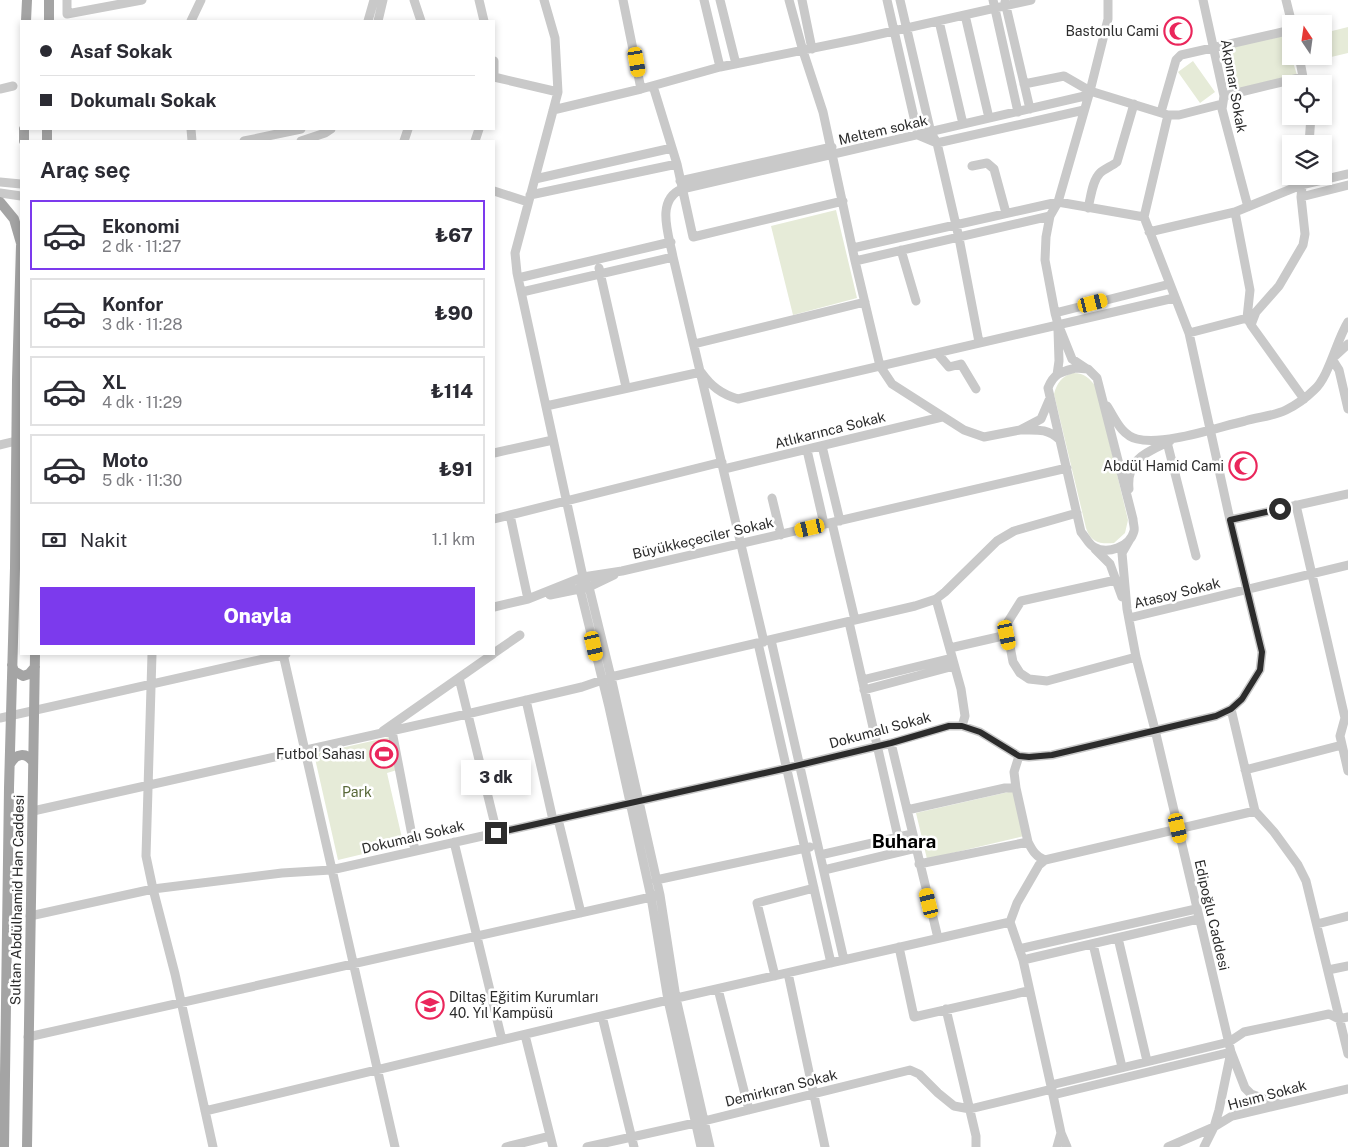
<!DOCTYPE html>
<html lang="tr">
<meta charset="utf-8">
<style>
:root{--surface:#fff;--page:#f2f2f3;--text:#2b2b33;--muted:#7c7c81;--line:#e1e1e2;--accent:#7c3aed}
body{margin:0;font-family:"Public Sans",sans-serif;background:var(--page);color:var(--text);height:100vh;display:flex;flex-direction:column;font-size:19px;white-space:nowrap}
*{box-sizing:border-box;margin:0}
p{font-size:16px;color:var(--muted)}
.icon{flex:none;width:28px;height:28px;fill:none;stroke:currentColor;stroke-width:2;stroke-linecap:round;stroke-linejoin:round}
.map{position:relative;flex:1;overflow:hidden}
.drawer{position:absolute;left:20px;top:140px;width:475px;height:515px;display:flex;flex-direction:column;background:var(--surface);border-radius:0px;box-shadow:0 2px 8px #0003}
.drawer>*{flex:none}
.banner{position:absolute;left:20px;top:20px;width:475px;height:110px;border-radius:0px;box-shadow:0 2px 8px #0003;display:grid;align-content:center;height:110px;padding:0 20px;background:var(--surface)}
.needle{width:32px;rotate:347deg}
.buttons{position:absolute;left:1282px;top:15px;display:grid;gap:10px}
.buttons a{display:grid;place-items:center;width:50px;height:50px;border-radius:0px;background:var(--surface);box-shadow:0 2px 8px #0003;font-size:25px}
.end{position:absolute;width:22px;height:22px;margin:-11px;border:6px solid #2c2c2c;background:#fff;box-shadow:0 0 0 2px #fff}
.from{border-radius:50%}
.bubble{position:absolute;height:35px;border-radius:0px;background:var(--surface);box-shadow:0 2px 8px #0003;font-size:16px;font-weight:800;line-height:35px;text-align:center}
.car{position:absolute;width:15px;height:30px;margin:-15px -8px;border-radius:6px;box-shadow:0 0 4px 1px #0007;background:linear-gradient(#f5c518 24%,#345 0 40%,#f5c518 0 76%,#345 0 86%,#f5c518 0)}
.banner b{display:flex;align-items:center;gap:18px;height:48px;font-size:19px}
.banner b+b{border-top:1px solid var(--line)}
.banner i{width:12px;height:12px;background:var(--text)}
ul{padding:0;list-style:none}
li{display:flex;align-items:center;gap:15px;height:70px;margin:0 10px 8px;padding:0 10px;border:2px solid var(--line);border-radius:0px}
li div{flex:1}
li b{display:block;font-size:19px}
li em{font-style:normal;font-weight:800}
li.selected{border-color:var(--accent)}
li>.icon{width:45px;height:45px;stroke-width:1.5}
h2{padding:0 20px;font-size:22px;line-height:60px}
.pay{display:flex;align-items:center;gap:12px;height:55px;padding:0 20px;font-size:19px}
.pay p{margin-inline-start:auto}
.primary-button{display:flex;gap:10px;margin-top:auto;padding:10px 20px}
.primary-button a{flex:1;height:58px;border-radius:0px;background:var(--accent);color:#fff;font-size:20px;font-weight:800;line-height:58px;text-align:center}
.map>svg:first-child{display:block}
</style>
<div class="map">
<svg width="1348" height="1147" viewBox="0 0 1348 1147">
<rect width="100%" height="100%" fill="#fff"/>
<path fill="#e6ebd8" d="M1348,27v26l-42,10 -1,-7h19v-23z
M1287,34l4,22 6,19 -68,16 -9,-41z
M1193,61l22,31 -15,11 -22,-31z
M836,210l21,88 -64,17 -22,-89z
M1073,373c12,0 17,6 23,14l32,133 -3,13 -11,10c-14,1 -23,0 -28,-15l-32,-134c3,-11 8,-18 19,-21z
M390,737l7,33 -10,3 15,65 7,5 -71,17 -24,-106z
M1013,791l11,45 -97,23 -11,-46z"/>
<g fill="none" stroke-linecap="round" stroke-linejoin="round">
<path stroke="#c9c9c9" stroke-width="9" d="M67,0v14l75,-14
M414,0l7,21
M479,0l5,21
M544,0l11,38 3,54 -43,161 2,20 66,304 6,10 22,90 49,218 16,103 34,149
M623,0l18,89
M704,0l16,67
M720,0l16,64
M789,0l14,51 20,61 32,149 25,105 12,18 72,46 20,7 36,-7
M802,0l10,49
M887,0l31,135 19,8 22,95 20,104
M900,0l31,133 6,10 147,-33
M993,0l25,112
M1203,0l21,96 -2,13 26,98
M1286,0l6,24
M1005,2l25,107
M965,15l24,103
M191,21l10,-21
M368,21l6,-21
M378,21l5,-21
M939,21l24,103
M494,61v16
M494,77l64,15
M653,86l24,78 16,73 150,-36
M0,89l13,-3
M1224,96l79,-19 -4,-21
M553,110l88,-21 79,-22 138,-28 173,-39
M1161,112l15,-52 5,-5 110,-25
M1168,115h11l43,-11
M191,129l1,12
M244,141l57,-12
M301,141l24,-8 6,-4
M404,141l4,-12
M475,141l4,-12
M1309,144l2,-28
M972,166l15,-3 7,6 12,44
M1303,176l-2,21 4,37 -2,11 -24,41 -23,26 -5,13 53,74
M535,179l137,-31
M680,181l152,-34
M0,182l21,2
M494,191l34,11
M0,193l21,3
M530,195l147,-31
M1301,197l47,-12
M1088,208c3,-11 4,-27 12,-35 4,-4 12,-7 17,-11l17,-58
M1235,212l15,78 -3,28
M1149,232l86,-20 66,-27 47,-11
M853,248l205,-46 86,15 24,-102 -78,-24 -26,-15 -40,8
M901,250l15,51
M855,261l195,-45
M599,268l27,119
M518,278l153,-36
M522,292l151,-35
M1055,313l115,-29
M1189,333l58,-15 3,5
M694,344l171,-42
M937,353l12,14 12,-3 15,25
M1334,357l14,-13
M1332,359l7,11 9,39
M1076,368l12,1 9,9 36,141c0,4 2,9 1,12 -4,16 -27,24 -40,16 -5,-2 -9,-11 -13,-15l-33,-144c6,-15 13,-16 28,-20z
M1087,369l-15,-10 -14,-35 -3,-11 -10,-53 1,-23 4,-21 8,-14 32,-111 18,-72v-19
M1057,375l2,-14 -1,-31
M1050,398l-9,21 -21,11c17,0 27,-2 40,10
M546,406l155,-34c10,14 20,22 37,27l436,-101
M1107,406c8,12 14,29 30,33 27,7 81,-12 108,-18 13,-4 29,-5 41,-11 10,-5 20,-12 28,-20 15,-13 22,-49 34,-68
M1167,442l29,114
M0,445l16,-4
M822,446l18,75
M807,450l17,74
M494,453l59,-13
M724,469l218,-52
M1129,489c-3,-30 18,-37 41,-48
M772,498l9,37
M1296,505l49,213 -5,18 8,35
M510,515l18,84
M494,519l228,-57
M1230,520l118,-26
M832,523l23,97
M1130,539l-8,14 5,56 9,48 19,73 76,322 -12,58 -5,17 -10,20
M1095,549l15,15 12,33
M583,577l-3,12 29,118 42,190 17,103 33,147
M1116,580l-95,21 -15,24 7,37 7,11 9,6 18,2 89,-24
M550,595l39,-8 25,-12
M936,599l25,90 4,27 -3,10
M494,607l34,-8 55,-22 39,-6 445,-103
M1129,618l219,-53
M849,622l49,215
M771,640l73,320
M764,642l-91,-385c-4,-22 -18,-57 9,-68l407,-94
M758,643l73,320
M950,648l57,-13
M494,653l26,-18
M152,654l-6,202 7,33 22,85 38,173
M283,654l112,493
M459,678l38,155
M862,680l90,-22
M864,690l90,-24
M526,700l27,120
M1231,709l24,102 19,21 24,33 8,16 42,173
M0,718l286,-64
M383,731l110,-77
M392,731l23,120
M891,743l47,195
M1019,756l-5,16 2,16 12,54
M1245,770l97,-25
M907,810l98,-22h11
M33,811l434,-97 115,-27 29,-10 304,-71 21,-7 9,-7 52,-51 17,-10 63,-18
M558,819l23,94
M454,842l48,198
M820,855l92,-21
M919,864l109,-22c4,8 8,15 17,18
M824,870l92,-22
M656,880l154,-33
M30,916l123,-27 129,-16 49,-3 456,-102 104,-25 58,-17h13l18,6 39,24 10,1 23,-2 164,-39 15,-7 11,-10 18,-29 2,-18 -32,-132 -41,-187 -45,-116
M1317,924l31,-8
M1118,938l29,123
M1093,944l29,123
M899,947l15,70 114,-26
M1019,949l177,-40
M1023,960l175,-41
M1328,970l20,-4
M788,973l37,174
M775,976l-18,-73 57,-15
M718,989l31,121
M946,1009l30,127v11
M602,1016l32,131
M525,1035l28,112
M28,1037l632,-142
M1051,1085l178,-43 15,-10 85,-18 10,5 9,-2
M1053,1095l178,-43 14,36 6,6 28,10
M205,1111l463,-111 342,-78
M1061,1133l6,14
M506,1147l44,-11
M587,1147l117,-26 206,-51 9,4 19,19 16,13 16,3 82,-20
M1057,1147l4,-14 -8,-38 -30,-135 -13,-38 7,-19 22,-38 6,-5 210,-49
M1168,1147l46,-20 18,-11 116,-27"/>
<path stroke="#a4a4a4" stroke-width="10" d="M26,21l1,-21
M49,21v-21
M24,141v-12
M47,141v-12
M0,202l14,17 7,24
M12,665l2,6 9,5 6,-2 6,-7
M10,764c6,-11 16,-12 23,-2
M4,1147l5,-359 6,-220 2,-188 4,-134
M27,1147l8,-493"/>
</g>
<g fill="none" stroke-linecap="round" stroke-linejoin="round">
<path stroke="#2c2c2c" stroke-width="6" d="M496,833l291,-65 104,-25 58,-17h13l18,6 39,24 10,1 23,-2 164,-39 15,-7 11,-10 18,-29 2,-18 -32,-132 50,-11"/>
</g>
<defs>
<g id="mosque-ring" transform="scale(1.4375)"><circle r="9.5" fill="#fff" stroke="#ea265b" stroke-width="1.5"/><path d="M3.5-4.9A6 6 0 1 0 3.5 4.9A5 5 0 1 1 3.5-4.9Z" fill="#ea265b"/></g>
<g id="stadium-ring" transform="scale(1.4375)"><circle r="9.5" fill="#fff" stroke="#ea265b" stroke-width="1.5"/><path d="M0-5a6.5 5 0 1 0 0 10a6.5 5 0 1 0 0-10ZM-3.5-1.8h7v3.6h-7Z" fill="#ea265b"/></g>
<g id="school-ring" transform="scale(1.4375)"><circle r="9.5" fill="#fff" stroke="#ea265b" stroke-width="1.5"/><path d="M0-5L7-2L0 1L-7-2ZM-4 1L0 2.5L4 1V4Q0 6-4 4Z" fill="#ea265b"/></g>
</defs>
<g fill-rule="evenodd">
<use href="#mosque-ring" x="1178" y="31"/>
<use href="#mosque-ring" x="1243" y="466"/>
<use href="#stadium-ring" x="384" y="754"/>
<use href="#school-ring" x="430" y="1005"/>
</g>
<g text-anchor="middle" stroke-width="5" stroke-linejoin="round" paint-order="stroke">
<g font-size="14" fill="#2c2c2c" stroke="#fff" text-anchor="end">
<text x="1159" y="36">Bastonlu Cami</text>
<text x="1224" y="471">Abdül Hamid Cami</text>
<text x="365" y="759">Futbol Sahası</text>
<text x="449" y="1002" text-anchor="start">Diltaş Eğitim Kurumları<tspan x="449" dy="16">40. Yıl Kampüsü</tspan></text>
</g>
<g font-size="14" fill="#2c2c2c" stroke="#fff">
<text transform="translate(1234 86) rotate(80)" y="5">Akpınar Sokak</text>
<text transform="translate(883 130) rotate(-13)" y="5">Meltem sokak</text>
<text transform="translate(830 430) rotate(-14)" y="5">Atlıkarınca Sokak</text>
<text transform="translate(703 538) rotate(-13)" y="5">Büyükkeçeciler Sokak</text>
<text transform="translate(1177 593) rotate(-14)" y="5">Atasoy Sokak</text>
<text transform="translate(880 730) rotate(-15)" y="5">Dokumalı Sokak</text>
<text transform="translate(413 837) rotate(-13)" y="5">Dokumalı Sokak</text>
<text transform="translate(17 900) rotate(-89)" y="5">Sultan Abdülhamid Han Caddesi</text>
<text transform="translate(1212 915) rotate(77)" y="5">Edipoğlu Caddesi</text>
<text transform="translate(781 1088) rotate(-14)" y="5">Demirkıran Sokak</text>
<text transform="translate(1267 1095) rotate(-15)" y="5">Hısım Sokak</text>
</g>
<g font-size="14" fill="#586838" stroke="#fff">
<text x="357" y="797">Park</text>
</g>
<g font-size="19" font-weight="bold" fill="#000" stroke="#fff">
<text x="904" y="848">Buhara</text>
</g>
</g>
</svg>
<div class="buttons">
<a><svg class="needle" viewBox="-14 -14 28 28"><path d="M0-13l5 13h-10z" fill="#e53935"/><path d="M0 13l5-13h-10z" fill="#7c7c81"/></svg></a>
<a><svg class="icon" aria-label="locate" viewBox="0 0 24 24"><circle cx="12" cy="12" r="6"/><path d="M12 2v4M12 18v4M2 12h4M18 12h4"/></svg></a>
<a><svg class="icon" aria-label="layers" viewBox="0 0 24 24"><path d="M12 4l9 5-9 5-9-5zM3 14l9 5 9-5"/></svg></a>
</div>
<i class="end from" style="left:1280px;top:509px"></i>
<i class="end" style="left:496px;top:833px"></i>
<div class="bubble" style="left:461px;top:760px;width:70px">3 dk</div>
<i class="car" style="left:637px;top:62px;rotate:170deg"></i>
<i class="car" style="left:1093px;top:303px;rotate:76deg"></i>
<i class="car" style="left:810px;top:528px;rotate:257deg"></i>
<i class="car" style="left:1007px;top:635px;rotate:168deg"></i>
<i class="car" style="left:594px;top:646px;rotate:167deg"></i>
<i class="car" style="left:1178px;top:828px;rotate:167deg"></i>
<i class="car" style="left:929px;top:903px;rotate:346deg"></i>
<div class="banner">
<b><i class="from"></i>Asaf Sokak</b>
<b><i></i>Dokumalı Sokak</b>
</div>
<section class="drawer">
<h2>Araç seç</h2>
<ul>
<li class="selected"><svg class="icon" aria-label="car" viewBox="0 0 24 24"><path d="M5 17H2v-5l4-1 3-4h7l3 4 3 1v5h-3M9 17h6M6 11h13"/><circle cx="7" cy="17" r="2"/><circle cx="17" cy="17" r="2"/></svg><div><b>Ekonomi</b><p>2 dk · 11:27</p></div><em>₺67</em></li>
<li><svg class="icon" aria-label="car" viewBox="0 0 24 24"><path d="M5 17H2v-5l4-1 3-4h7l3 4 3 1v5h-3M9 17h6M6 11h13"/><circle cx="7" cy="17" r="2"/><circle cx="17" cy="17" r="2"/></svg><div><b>Konfor</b><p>3 dk · 11:28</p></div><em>₺90</em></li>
<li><svg class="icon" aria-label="car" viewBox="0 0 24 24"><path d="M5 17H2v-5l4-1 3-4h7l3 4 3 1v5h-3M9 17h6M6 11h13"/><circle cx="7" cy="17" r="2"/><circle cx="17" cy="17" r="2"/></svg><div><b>XL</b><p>4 dk · 11:29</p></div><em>₺114</em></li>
<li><svg class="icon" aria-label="car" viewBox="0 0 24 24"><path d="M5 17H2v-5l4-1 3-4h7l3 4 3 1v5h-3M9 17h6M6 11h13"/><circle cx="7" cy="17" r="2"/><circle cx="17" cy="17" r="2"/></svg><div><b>Moto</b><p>5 dk · 11:30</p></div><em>₺91</em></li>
</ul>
<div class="pay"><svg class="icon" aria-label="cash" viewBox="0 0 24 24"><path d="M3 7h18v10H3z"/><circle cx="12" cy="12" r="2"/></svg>Nakit<p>1.1 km</p></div>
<div class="primary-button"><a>Onayla</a></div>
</section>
</div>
